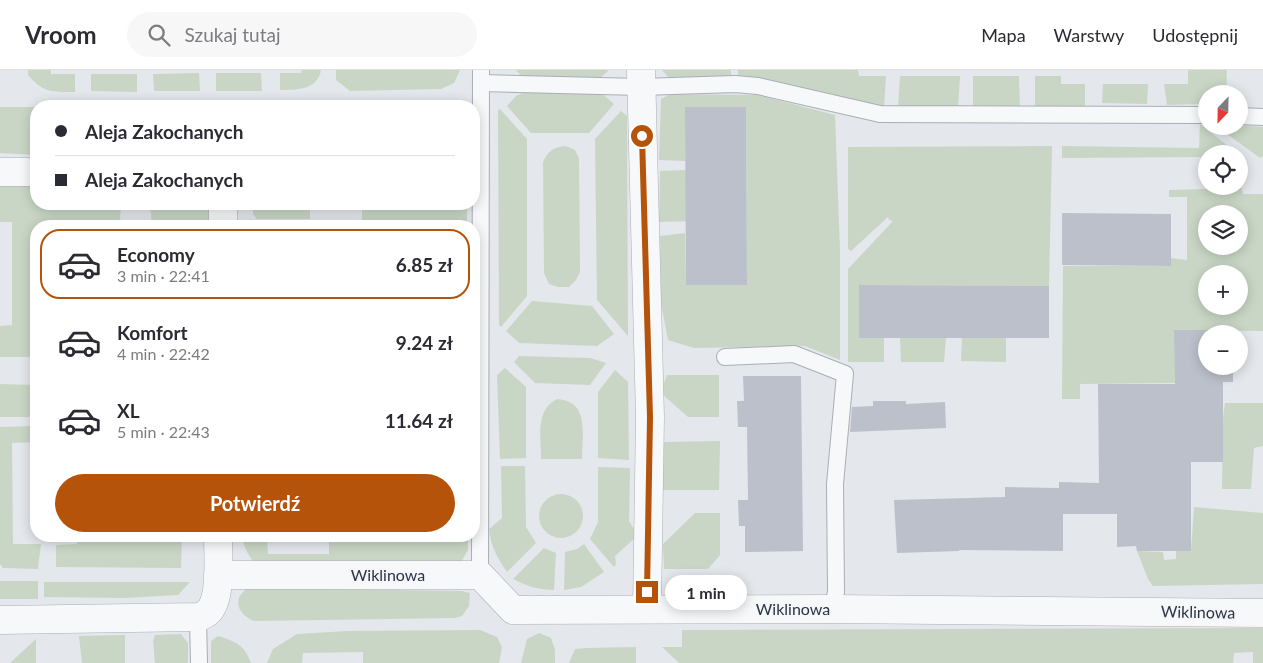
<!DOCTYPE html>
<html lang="pl">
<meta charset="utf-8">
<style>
:root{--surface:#fff;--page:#f7f7f7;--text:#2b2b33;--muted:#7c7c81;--line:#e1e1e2;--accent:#b45309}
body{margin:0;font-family:Lato,sans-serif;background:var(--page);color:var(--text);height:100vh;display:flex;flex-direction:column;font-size:19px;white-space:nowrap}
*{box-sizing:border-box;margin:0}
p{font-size:16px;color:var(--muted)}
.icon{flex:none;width:28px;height:28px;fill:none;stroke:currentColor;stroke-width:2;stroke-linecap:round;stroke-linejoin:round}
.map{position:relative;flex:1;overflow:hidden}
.side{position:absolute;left:30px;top:150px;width:450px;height:322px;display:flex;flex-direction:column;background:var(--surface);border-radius:20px;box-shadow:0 2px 12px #0003}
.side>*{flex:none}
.hud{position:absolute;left:30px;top:30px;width:450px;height:110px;border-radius:20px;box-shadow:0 2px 12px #0003;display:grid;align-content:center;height:110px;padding:0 25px;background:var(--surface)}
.needle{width:32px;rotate:202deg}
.controls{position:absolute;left:1198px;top:15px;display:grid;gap:10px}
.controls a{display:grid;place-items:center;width:50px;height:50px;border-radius:50%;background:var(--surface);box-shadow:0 2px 12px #0003;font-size:25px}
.end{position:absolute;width:22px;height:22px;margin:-11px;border:6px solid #b45309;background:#fff;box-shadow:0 0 0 2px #fff}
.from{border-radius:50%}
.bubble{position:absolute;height:35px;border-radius:18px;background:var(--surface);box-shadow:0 2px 12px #0003;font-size:16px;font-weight:700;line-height:35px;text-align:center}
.hud b{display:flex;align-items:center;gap:18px;height:48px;font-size:19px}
.hud b+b{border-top:1px solid var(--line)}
.hud i{width:12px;height:12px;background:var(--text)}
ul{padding:9px 0 0;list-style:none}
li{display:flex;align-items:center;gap:15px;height:70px;margin:0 10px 8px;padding:0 15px;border:2px solid transparent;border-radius:20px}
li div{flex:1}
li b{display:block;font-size:19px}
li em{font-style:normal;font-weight:700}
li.current{border-color:var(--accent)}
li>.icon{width:45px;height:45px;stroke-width:1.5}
.primary-button{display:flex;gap:10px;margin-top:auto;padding:10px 25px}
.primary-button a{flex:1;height:58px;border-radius:30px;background:var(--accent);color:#fff;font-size:20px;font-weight:700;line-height:58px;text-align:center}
header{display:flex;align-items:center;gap:30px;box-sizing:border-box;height:70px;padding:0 25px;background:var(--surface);border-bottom:1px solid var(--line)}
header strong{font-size:24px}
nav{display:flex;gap:28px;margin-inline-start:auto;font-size:18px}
.search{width:350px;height:45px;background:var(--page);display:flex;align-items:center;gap:12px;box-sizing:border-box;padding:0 18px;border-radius:28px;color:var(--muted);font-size:19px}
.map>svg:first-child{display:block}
</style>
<header>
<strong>Vroom</strong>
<div class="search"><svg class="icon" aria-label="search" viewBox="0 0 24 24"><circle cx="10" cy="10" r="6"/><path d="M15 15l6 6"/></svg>Szukaj tutaj</div>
<nav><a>Mapa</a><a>Warstwy</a><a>Udostępnij</a></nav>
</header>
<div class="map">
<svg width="1263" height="593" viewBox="0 0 1263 593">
<rect width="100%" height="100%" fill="#e4e7ec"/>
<path fill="#c9d6c5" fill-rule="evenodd" d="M28,0h23v4h24v18c-24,0 -31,1 -47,-17z
M302,0h19c-3,20 -25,20 -41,20v-17h21z
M336,0h124l-6,13 -13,6 -91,2 -14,-11z
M516,0h93l-9,8 -78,-1z
M662,0h69v7l-62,1z
M738,0h120l1,6h27l-2,31 -146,-28z
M1188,0h39l-1,24h-20v10l-39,1 -3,-21h24z
M199,3l1,18h-46l-1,-17z
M216,3h45l1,18h-46z
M91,4h46v18l-46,-1z
M900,6h60l-2,32h-60z
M973,6h46l1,33 -47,-2z
M1035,6h26v8h24v24l-50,-1z
M1103,14h45l-1,20 -45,-1z
M528,20l71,1 15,13 -25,29h-58l-24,-27 9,-10z
M671,24l87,1 77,20 5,135v110l-35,-14 -111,2 -26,-8 -7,-37 -1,-67 25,-3 1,52h61l-1,-178h-60l-1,54 -26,-1 2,-61z
M0,37h36v48l-36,-2z
M500,39l27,30v157l-26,31 -2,-2 -1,-215z
M621,41l6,5 1,220 -31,-36 -2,-161z
M1200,54l38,30h-32v3l-144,1v-12l137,2z
M1239,55l24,2v29l-3,2 -44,-32z
M566,76l9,4 4,8 1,114 -4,8 -7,7h-11l-9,-3 -5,-11 -1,-111c5,-11 10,-15 23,-16z
M1052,76l-3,140 -190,-1 25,53v24h-36v-93l45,-48 -4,-1 -1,-3 -37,34 -3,-2v-102z
M686,100l8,51 -35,1 1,-51z
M36,115v19h85l-1,17 -35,2v3h-49v131h-36v-31l12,-1v-103h-12v-36z
M1242,118l1,6h20v137l-88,-1v53l-95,1v15h-18l1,-133h108v-8l16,2v-63h-18v-7zM1206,144h33v32h-33zM1206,204h33v32h-33z
M150,134h28l1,2 33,4 4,16h-64z
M253,134h57v15h-53l-4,-5z
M362,134h105v22h-105z
M532,231l60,5 22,28 -17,12 -78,-3 -13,-12z
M900,268h46l-2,24h-43z
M962,268h44v24l-45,-1z
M519,286l71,2 16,5 -16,22 -55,-2 -21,-21z
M505,298l21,19v71l-26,1 -3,-84z
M615,300l13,12 1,78 -31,-2v-66z
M667,305h52v42h-31l-26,-23v-6z
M0,314l36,1v32h-36z
M557,329c33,2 25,36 25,60h-41c0,-22 -6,-49 16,-60z
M1225,333h38v43l-9,2 -3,41h-29l1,-70z
M36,356v16l-24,1 1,101h28l-3,25 -35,-1 -3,-4v-137z
M720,371l-1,49h-56l-1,-48z
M501,396h24l1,61 10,16 -29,29c-10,-14 -16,-26 -18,-43l13,-11z
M598,397l32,1 -1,53 7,11v5l-21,19 1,8 -2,3 -24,-28 8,-17z
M539 446a22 22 0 1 1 44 0a22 22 0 1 1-44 0Z
M1194,437l69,6v71l-110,2 -5,-7 -11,-28 26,1 1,8 12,-1v-8h15z
M695,443h25v42l-12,14h-44l-1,-25z
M77,466h105l-1,32 -125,-1v-22l21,-1z
M243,466h24l1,18h61v-18h139v14l-8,14 -203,2c-7,-8 -15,-20 -14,-30z
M584,474l20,28 -23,15 -17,3 1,-38 12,-3z
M544,478l12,5 -2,37c-16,0 -27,-4 -41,-11z
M0,511h38v18h-38z
M44,512h146l-12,13 -54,3 -80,-1z
M247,518l215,3 8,2 -1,13 -7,10 -7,2 -201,3c-8,-3 -19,-12 -15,-23 1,-3 5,-7 8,-10z
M1263,558v35h-10v-11l-19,1 -1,10h-554l-17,-16h20v-17z
M480,560l17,7 5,10 -3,16h-136v-11l-60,1 -1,10h-35l6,-14 24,-15 51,-3z
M539,563l12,5 4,12v13h-34l6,-24z
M181,564l7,9v20h-33l-2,-22 2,-6z
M125,565v28h-43l-3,-27z
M218,566c18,6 26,8 33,27h-40v-22z
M36,569v24h-26z
M636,577v16h-67l6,-14 11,-1z"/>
<path fill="#bbc0ca" d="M685,37h61l1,178h-61z
M1062,143l109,1v52l-109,-1z
M859,215l190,1v52h-190z
M1174,260h58l1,4h-27v32h27v16h-10v80h-32v89h-54l-1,-5 -19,1v-33h-54v37l-104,-1v1l-62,2 -3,-53 111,-3v-10l54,1v-6l40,1 -1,-99h77z
M743,306h58l2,175 -58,1v-26h-6l-1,-26h10l-1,-73h-9l-1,-26h7z
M873,331h33v3l39,-2 1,26 -96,4 2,-25 21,-1z"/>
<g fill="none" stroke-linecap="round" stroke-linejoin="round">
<g stroke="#a9aeb7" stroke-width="18">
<path id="lane" d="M481,13l160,4 94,-3 23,2 122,28 326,1
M1239,46l24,1
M725,287l69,-3 51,20 -10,110 1,108 -4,17
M480,505l1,-505
M198,547l1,46"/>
</g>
<g stroke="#a9aeb7" stroke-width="29">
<path id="street" d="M641,0l9,347 -3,192
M0,102h36
M223,134v22
M218,505h262l33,35 319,-1 431,4
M0,550l198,-3c4,-1 8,-3 11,-6 13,-14 9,-56 9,-75"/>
</g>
<use href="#lane" stroke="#f7f8fa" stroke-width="16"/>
<use href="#street" stroke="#f7f8fa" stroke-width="28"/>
</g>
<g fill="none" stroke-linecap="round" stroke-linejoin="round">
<path stroke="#b45309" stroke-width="6" d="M642,66l8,281 -3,175"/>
</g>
<g text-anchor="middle" stroke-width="4" stroke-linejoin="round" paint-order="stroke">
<g font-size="16" fill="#2b3445" stroke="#f4f6f9">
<text x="388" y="511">Wiklinowa</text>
<text x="793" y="545">Wiklinowa</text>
<text transform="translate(1198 542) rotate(1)" y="6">Wiklinowa</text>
</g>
</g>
</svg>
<div class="controls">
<a><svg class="needle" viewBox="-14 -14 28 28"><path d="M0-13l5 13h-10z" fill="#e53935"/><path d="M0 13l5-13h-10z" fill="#7c7c81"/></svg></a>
<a><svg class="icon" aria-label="locate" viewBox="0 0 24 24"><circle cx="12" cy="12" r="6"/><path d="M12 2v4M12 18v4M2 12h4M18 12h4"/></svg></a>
<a><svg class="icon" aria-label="layers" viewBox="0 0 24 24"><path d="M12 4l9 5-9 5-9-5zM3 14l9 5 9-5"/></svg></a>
<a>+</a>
<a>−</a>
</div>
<i class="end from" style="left:642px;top:66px"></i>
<i class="end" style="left:647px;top:522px"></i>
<div class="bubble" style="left:665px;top:505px;width:82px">1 min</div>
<div class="hud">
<b><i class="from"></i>Aleja Zakochanych</b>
<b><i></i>Aleja Zakochanych</b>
</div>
<section class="side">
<ul>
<li class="current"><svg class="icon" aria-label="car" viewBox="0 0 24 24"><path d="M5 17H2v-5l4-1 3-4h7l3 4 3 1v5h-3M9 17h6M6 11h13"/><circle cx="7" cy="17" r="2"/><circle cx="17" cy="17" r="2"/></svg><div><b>Economy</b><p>3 min · 22:41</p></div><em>6.85 zł</em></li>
<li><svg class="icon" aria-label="car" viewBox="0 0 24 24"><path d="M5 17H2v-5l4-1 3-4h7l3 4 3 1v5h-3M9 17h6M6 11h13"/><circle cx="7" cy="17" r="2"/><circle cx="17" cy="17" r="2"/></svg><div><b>Komfort</b><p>4 min · 22:42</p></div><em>9.24 zł</em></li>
<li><svg class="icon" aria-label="car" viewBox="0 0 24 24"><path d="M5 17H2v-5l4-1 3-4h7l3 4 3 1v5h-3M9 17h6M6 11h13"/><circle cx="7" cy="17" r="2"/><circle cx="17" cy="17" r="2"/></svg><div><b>XL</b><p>5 min · 22:43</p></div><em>11.64 zł</em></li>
</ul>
<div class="primary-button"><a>Potwierdź</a></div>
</section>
</div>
